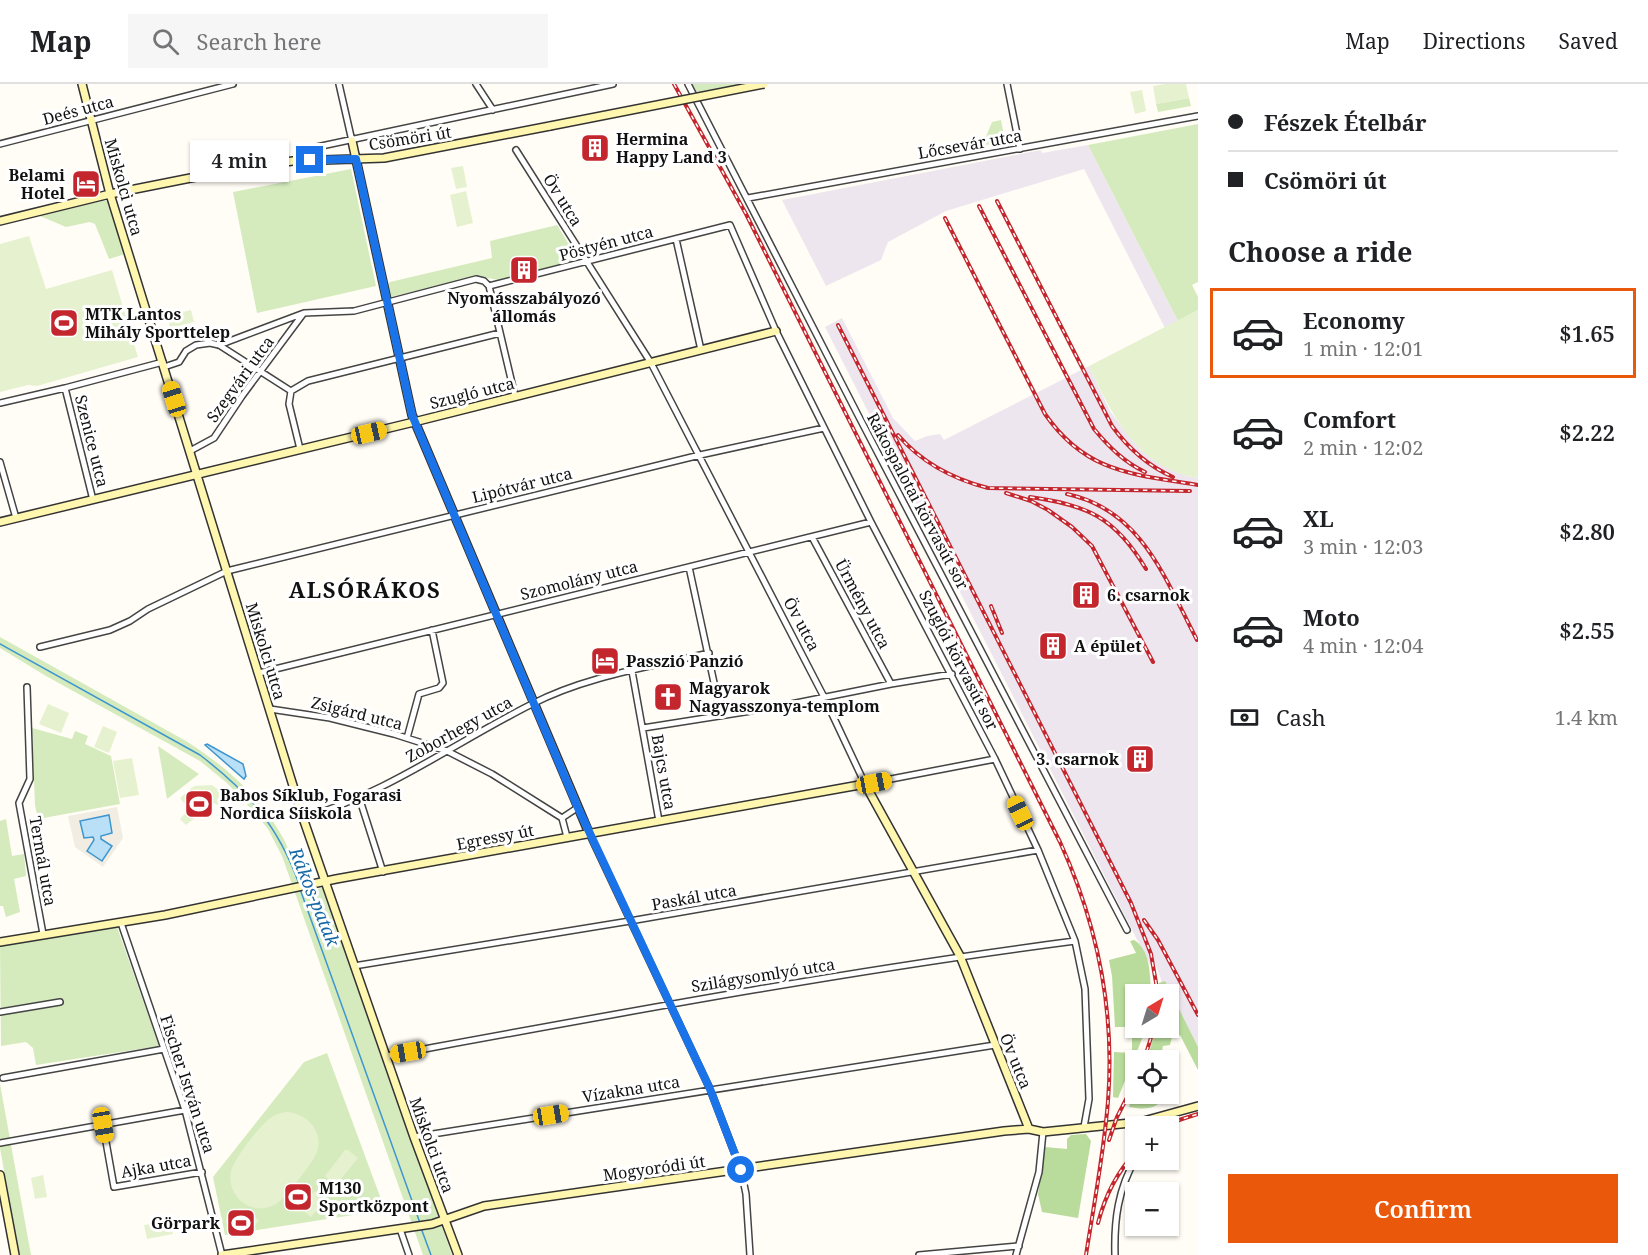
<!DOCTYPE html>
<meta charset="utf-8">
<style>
:root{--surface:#fff;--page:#f6f6f6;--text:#202124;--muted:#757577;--line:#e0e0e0;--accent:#ea580c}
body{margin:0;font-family:"Noto Serif",serif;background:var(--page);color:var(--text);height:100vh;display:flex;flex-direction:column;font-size:22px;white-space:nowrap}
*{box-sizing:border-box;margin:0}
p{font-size:20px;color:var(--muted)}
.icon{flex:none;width:33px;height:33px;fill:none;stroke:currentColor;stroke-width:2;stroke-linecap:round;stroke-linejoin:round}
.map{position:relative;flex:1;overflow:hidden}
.panel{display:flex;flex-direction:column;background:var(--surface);width:450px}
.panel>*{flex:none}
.hud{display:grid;align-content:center;height:132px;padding:0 30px;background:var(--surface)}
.needle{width:39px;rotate:38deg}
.buttons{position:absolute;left:1125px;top:900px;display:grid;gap:12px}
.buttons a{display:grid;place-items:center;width:54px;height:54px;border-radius:0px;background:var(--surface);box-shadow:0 2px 4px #0004;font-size:30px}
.end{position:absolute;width:27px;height:27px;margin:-14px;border:8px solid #1a73e8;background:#fff;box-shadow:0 0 0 3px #fff}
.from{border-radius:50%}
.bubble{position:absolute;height:42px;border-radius:0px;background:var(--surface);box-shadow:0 2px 4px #0004;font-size:20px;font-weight:600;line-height:42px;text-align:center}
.car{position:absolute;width:18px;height:36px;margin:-18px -9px;border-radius:8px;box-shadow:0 0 4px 2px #0007;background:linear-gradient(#f5c518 24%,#345 0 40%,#f5c518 0 76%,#345 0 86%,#f5c518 0)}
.hud b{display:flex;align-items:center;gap:21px;height:57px;font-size:22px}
.hud b+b{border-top:2px solid var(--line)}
.hud i{width:15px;height:15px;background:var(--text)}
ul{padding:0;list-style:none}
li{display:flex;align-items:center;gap:18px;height:90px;margin:0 12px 9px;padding:0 18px;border:3px solid transparent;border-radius:0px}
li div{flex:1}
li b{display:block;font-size:22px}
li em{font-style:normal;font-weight:600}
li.on{border-color:var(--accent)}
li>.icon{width:54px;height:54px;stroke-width:1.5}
h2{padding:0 30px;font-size:27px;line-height:72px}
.pay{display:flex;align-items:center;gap:15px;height:66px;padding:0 30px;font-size:22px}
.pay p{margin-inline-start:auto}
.button{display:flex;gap:12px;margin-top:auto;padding:12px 30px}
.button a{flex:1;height:69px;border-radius:0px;background:var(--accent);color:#fff;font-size:24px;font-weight:600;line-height:69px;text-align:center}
header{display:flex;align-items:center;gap:36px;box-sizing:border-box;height:84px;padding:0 30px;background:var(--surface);border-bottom:2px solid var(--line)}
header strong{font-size:28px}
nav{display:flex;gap:33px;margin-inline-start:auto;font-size:21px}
.search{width:420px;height:54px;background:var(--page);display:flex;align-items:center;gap:15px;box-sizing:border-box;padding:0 21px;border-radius:0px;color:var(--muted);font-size:22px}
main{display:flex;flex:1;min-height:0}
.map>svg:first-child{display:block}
</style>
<header>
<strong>Map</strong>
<div class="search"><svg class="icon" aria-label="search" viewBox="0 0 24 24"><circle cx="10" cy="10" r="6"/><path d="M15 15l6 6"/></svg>Search here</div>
<nav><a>Map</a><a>Directions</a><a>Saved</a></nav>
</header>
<main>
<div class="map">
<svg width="1198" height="1171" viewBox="0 0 1198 1171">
<rect width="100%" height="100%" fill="#fffdf5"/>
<path fill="#eee6ef" d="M1088,61l90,176 -13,7 -81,-159 -138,42 -58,31 -7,18 -55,26 -44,-86 259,-50 1,3z
M842,234l51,100 22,23 12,-5 13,-2 4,6 145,-74 21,45 22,29 9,10 46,26 11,2v586l-30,-70 -7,-6v-9l-6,-16 -5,2 -19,-37 -306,-601z"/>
<path fill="#d5ebbd" d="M691,0h51l-43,11z
M1189,14l2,8 -33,6 -2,-8z
M1001,36l4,21 -19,4 -1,-6 7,-17z
M1198,40v158l-6,3 6,12v13l-20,11 -90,-176z
M351,85l25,117 -119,27 -24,-121z
M102,117h5l2,4 16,49 -16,5 -14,-35 -5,-2 -24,5 -26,-11 2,-3z
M557,141l22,36 -80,19 -23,-4 -86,21 -3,-12 3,-3 102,-24 -2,-17z
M0,553l186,104c39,25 73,54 96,95 7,12 10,26 18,38l7,2 7,13 9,-1 129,367h-29l-141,-399 -14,-27 -13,-16 -28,-30 -27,-22 -154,-85 -46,-28z
M32,644l40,11 3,-8 13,5 -3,8 26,12 9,48 -82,15 -3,-14z
M158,662l41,28 -32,25z
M6,735l6,37 12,-2 2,22 -12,3 6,33 -14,5 -3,-11h-3v-85z
M117,843l42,119 -123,19 -3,-17 -7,-6 -25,4 -1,-100z
M327,969l58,157 -160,25 -12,-58 91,-115z
M0,1000l31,171h-12l-19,-107z"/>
<path fill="#b9dc9c" d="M1134,856c17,10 16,36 17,54h-15v34h11l-1,1 -28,69 -5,-1 1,-45 18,1v-26h-17l-3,-51 -3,-16 27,-7 -6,-12z
M1165,897l33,66v23l-18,-35 -8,2 -2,8 -7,1 -3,14h-13l9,-32h12v-34h-6l-3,-11z
M1135,1007l1,3h30c-8,16 -21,16 -37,13z
M1086,1050l5,7 -13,77 -36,-6 -4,-18 7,-47 22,2v-10l4,-4z"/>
<path fill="#e6f2cf" d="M1165,0h21l3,14 -33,6 -3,-18z
M1142,6l4,21 -11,3 -5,-22z
M463,82l4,21 -11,2 -5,-21z
M466,107l7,32 -16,4 -7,-32z
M29,152l17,53 66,-19 26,87 -101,29 -9,-1 -28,7v-148z
M191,226l3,12 -24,6 -3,-12z
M1198,226v168c-60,-9 -86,-63 -109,-112z
M48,620l21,9 -8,20 -22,-9z
M103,642l14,6 -8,21 -15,-6z
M132,674l7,37 -19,3 -7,-37z
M212,701l15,11 -10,9 -3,-2 -28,22 -6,-6 9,-10 -9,-11 14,-12z
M286,1028c20,1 38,18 31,40 -4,10 -12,18 -18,27 -11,14 -22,32 -43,29 -17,-3 -29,-20 -25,-37 4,-13 27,-43 38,-52 5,-4 10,-6 17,-7z
M345,1066h3l10,8 -22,27 -11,-9z
M43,1091l4,22 -12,2 -4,-21z
M315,1107l10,8 -14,18 -10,-8z
M250,1131l9,5 -5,7 -26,4 -2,-12z
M170,1137l3,13 -26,5 -3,-14z"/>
<path fill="#f1ede2" d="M117,723l6,31 -20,29 -28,-20 -7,-31z"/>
<path fill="#b9e0f7" stroke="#3f96cf" stroke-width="1.5" d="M207,660l36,20 3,12 -2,3 -39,-34z
M109,731l3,18 -11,3v3l11,7 -10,15 -15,-10 7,-11 -1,-3 -9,1 -4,-17z"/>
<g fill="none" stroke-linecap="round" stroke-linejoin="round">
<path stroke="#3f96cf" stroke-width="1.5" d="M0,560l200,111c48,37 78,70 99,129
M300,805l120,334
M421,1144l10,27"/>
<g stroke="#444" stroke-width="8">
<path id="street" d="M339,0l13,57
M476,0l17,26
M688,0l171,333 268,513
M1007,0l13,65
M0,60l233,-60
M516,66l135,213 173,334 41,87 130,-25
M298,67l315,-67
M748,114l450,-82
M676,155l25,111
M489,202l241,-61 46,106 95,191 124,237 43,91 37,91 10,48 4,110 -5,28
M489,202l26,110
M219,261l85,-32 50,-2 122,-32 8,2 5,5
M164,283l15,-5 7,-11 10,-6 14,-2 9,2 72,46
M65,304l28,112
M291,307l17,-10 192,-48
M291,307l-2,13 11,45
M0,319l65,-15 98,-26
M190,367l24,-13 28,-42 61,-82
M0,378l16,56
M812,453l79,147
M689,483l32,148
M40,563l70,-17 20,-9 18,-12 79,-38 473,-116 124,-27
M632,587l27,150
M259,589l612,-151
M27,603l3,92 -11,24 24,131
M270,625l60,9 64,16 53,17 45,23 70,44
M643,644l133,-21 115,-23 61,-10
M407,654l12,-44 20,-6 4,-5 -11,-53
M359,713l24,75
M303,734c83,-24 153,-76 229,-114 54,-28 118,-37 177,-51
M589,749l121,256 31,81 5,24 4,61
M567,753l-5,-19 15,-10
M121,839l64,187 37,145
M354,882l276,-45 408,-71
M0,928l60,-10
M386,972c229,-42 458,-85 689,-115
M3,994l161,-29
M103,1041l11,62 88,-15
M414,1053l581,-92
M0,1059l185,-33
M400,1145l9,26
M919,1171l100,-9
M1016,1171l23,-83 4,-40
M1115,1171c-1,-35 3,-66 21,-97"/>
</g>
<g stroke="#333" stroke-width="10">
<path id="secondary" d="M82,0l28,110 193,624 111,319 44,118
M352,57l60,274 177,418
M0,137l110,-27 141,-28 42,-5 91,-3 166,-32
M0,438l414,-100 362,-91
M0,858l165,-27 171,-36 529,-95 95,172 69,173
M0,1091l15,80
M222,1171l210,-31 52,-18 520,-75 25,-2 14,3 97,-10 58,-16"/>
</g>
<use href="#street" stroke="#fff" stroke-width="5"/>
<use href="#secondary" stroke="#fff6b0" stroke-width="7"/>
<g stroke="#c4262e" stroke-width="4">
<path id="rail" d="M674,0l72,130 314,628c37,81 55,169 48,259 -4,51 -14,103 -22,154
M997,117l115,225c16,22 36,40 61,51
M979,122l115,223c15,18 30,33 51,43
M945,134l100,196c41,59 87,60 153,71
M838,241l293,578 20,51 7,40
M898,351c24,28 55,44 90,53l202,3
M1006,409l25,8 17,9 24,17 20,19 61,116
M1067,410c75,16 98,85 130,146
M1030,413c57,8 85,20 116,72
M991,522l11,27
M1144,836l14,20 40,75
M1144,976l10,-32
M1168,1043l11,-7 19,-6
M1109,1056l8,-23 19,-37
M1098,1139c7,-27 19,-51 38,-71"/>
</g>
<use href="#rail" stroke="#fff" stroke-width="1.5" stroke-dasharray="4.5" stroke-linecap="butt"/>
<g stroke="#333" stroke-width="10" stroke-linecap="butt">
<path id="secondary-bridge" d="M550,42l214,-42"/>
</g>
<use href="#secondary-bridge" stroke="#fff6b0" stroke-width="7"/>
</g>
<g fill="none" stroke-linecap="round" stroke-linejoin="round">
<path stroke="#1a73e8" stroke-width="8" d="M310,76l46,-1 56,256 166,393 132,281 31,81"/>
</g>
<defs>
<g id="building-square" transform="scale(1.5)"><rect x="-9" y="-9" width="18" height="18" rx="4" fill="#c4262e" stroke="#fff"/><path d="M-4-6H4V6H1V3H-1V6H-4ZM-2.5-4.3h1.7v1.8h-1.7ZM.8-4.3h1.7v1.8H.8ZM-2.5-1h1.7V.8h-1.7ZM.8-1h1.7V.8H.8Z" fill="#fff"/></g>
<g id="hotel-square" transform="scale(1.5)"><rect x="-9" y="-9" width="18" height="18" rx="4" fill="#c4262e" stroke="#fff"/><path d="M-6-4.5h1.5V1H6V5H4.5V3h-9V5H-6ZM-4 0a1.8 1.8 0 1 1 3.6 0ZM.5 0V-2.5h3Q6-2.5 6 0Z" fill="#fff"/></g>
<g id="stadium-square" transform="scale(1.5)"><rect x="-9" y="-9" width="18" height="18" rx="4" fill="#c4262e" stroke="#fff"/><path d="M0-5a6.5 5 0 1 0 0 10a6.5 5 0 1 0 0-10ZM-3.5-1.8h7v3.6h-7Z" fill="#fff"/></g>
<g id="church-square" transform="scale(1.5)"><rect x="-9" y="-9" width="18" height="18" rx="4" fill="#c4262e" stroke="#fff"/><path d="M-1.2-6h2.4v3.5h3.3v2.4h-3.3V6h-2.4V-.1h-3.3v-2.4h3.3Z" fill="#fff"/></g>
</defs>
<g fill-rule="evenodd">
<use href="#building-square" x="595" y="64"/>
<use href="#hotel-square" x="86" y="100"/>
<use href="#building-square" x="524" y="186"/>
<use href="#stadium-square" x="64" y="239"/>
<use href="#building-square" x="1086" y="511"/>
<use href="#building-square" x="1053" y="562"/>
<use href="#hotel-square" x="605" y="577"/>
<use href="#church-square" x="668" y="613"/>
<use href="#building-square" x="1140" y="675"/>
<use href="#stadium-square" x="199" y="720"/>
<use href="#stadium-square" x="298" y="1113"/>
<use href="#stadium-square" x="241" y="1139"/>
</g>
<g text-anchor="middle" stroke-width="6" stroke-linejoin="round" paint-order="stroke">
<g font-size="16" fill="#111" stroke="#fff">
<text transform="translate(78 26) rotate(-15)" y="6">Deés utca</text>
<text transform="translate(410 54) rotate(-9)" y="6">Csömöri út</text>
<text transform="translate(970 60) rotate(-10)" y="6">Lőcsevár utca</text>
<text transform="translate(124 103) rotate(74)" y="6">Miskolci utca</text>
<text transform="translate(563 116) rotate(58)" y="6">Öv utca</text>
<text transform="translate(606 159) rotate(-15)" y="6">Pöstyén utca</text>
<text transform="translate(240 295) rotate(-54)" y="6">Szegvári utca</text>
<text transform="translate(472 309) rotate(-14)" y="6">Szugló utca</text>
<text transform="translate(92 357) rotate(76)" y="6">Szenice utca</text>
<text transform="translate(522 401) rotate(-14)" y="6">Lipótvár utca</text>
<text transform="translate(918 417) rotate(62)" y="6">Rákospalotai körvasút sor</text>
<text transform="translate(579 496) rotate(-14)" y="6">Szomolány utca</text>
<text transform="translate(863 520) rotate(62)" y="6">Ürmény utca</text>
<text transform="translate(802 540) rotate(62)" y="6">Öv utca</text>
<text transform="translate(266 567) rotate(73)" y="6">Miskolci utca</text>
<text transform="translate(959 576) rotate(63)" y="6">Szuglói körvasút sor</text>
<text transform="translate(357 629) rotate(14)" y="6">Zsigárd utca</text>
<text transform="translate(459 645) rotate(-29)" y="6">Zoborhegy utca</text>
<text transform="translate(664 688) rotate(80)" y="6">Bajcs utca</text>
<text transform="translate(495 753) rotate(-11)" y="6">Egressy út</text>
<text transform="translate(43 777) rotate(80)" y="6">Termál utca</text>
<text transform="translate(694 813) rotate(-10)" y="6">Paskál utca</text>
<text transform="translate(763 891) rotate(-9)" y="6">Szilágysomlyó utca</text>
<text transform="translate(1016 977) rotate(68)" y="6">Öv utca</text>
<text transform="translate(188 1000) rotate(72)" y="6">Fischer István utca</text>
<text transform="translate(631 1005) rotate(-9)" y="6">Vízakna utca</text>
<text transform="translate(432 1061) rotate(70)" y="6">Miskolci utca</text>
<text transform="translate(156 1082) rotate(-10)" y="6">Ajka utca</text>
<text transform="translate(654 1084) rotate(-8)" y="6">Mogyoródi út</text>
</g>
<g font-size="16" font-weight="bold" fill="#111" stroke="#fff" text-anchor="start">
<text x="616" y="61">Hermina<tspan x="616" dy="18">Happy Land 3</tspan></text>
<text x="65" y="97" text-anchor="end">Belami<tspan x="65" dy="18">Hotel</tspan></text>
<text x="524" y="220" text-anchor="middle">Nyomásszabályozó<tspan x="524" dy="18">állomás</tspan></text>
<text x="85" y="236">MTK Lantos<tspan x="85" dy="18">Mihály Sporttelep</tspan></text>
<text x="1107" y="517">6. csarnok</text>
<text x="1074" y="568">A épület</text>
<text x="626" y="583">Passzió Panzió</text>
<text x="689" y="610">Magyarok<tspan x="689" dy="18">Nagyasszonya-templom</tspan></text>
<text x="1119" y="681" text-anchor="end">3. csarnok</text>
<text x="220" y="717">Babos Síklub, Fogarasi<tspan x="220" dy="18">Nordica Síiskola</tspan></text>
<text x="319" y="1110">M130<tspan x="319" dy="18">Sportközpont</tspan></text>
<text x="220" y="1145" text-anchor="end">Görpark</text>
</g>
<g font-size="18" font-style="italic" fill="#1768a6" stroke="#fff">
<text transform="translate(314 813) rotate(68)" y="6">Rákos-patak</text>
</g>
<g font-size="22" font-weight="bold" letter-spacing="1.5" fill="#111" stroke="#fff">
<text x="365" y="514">ALSÓRÁKOS</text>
</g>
</g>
</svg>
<div class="buttons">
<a><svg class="needle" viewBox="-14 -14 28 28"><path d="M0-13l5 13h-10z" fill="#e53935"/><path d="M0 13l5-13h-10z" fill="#757577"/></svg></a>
<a><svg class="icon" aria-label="locate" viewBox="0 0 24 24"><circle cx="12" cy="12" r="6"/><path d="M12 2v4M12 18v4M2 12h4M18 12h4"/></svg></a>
<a>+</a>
<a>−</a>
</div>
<i class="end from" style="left:741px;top:1086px"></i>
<i class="end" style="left:310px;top:76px"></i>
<div class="bubble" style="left:190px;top:56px;width:99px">4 min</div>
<i class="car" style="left:174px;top:315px;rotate:343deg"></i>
<i class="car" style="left:369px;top:349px;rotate:77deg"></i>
<i class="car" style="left:874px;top:699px;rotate:79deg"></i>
<i class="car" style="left:1020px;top:729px;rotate:335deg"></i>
<i class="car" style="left:408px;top:968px;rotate:260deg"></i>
<i class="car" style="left:551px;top:1031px;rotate:81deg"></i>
<i class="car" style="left:103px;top:1041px;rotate:170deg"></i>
</div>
<section class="panel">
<div class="hud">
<b><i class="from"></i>Fészek Ételbár</b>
<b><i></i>Csömöri út</b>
</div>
<h2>Choose a ride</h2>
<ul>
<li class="on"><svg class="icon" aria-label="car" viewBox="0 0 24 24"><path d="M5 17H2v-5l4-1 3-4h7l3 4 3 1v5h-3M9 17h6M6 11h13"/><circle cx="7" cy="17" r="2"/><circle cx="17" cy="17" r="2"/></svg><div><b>Economy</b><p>1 min · 12:01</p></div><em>$1.65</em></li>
<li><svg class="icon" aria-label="car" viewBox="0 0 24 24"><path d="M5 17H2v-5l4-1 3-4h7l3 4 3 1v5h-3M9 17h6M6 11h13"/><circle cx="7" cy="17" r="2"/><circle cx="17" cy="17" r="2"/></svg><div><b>Comfort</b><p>2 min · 12:02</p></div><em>$2.22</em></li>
<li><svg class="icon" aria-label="car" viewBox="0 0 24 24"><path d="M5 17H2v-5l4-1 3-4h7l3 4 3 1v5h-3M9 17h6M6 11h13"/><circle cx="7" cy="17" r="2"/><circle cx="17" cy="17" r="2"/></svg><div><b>XL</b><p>3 min · 12:03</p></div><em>$2.80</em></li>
<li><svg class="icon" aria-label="car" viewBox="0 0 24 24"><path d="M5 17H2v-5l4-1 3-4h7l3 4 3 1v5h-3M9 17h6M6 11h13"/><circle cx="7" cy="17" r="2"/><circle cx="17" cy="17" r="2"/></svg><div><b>Moto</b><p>4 min · 12:04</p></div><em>$2.55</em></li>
</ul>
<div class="pay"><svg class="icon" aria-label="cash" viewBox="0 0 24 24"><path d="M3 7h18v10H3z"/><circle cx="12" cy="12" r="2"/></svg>Cash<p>1.4 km</p></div>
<div class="button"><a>Confirm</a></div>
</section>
</main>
